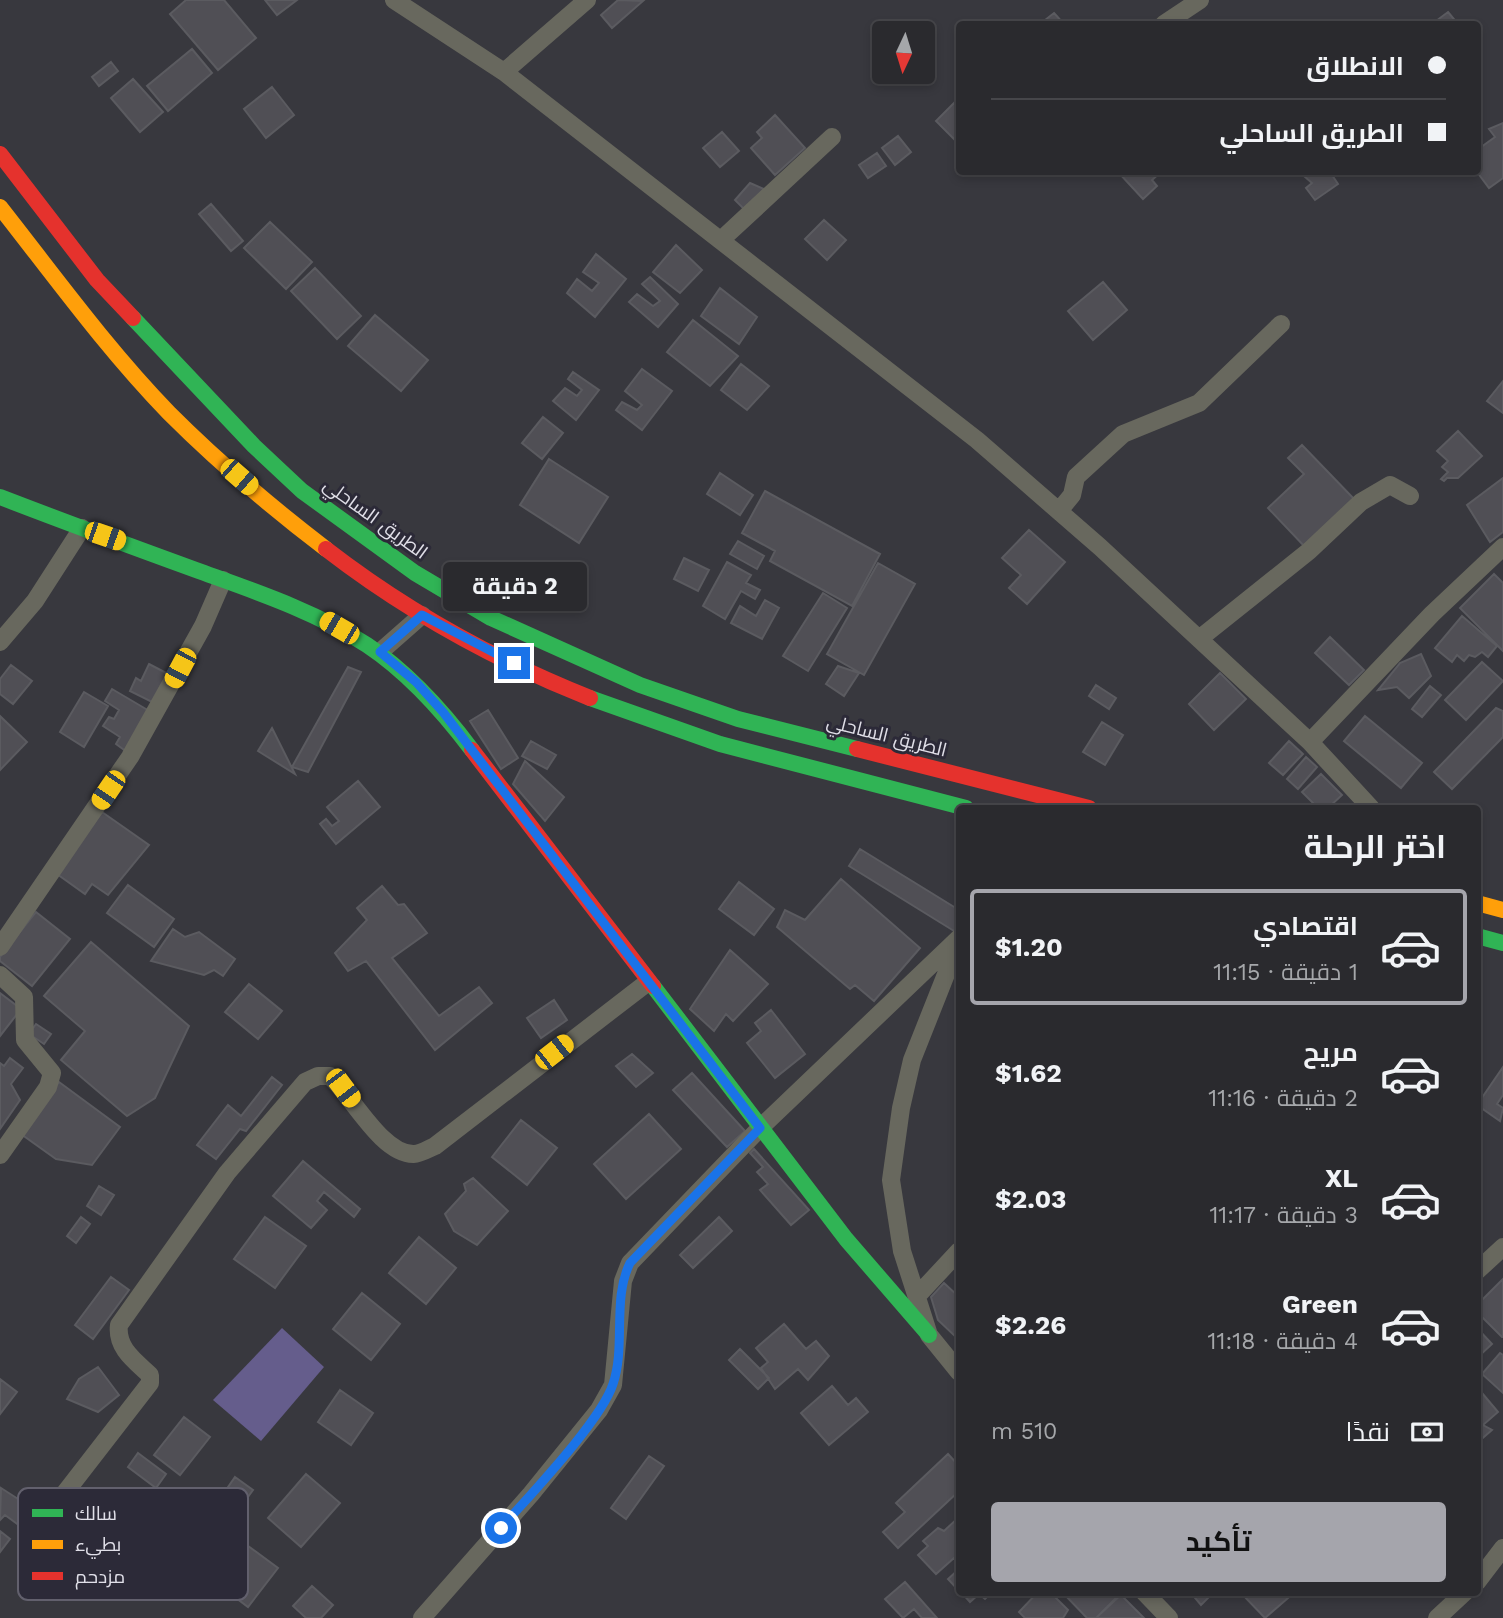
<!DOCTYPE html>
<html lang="ar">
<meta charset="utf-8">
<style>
:root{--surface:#2a2a2e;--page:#36363a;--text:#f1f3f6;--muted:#a5a7aa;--line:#46464a;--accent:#a5a5ac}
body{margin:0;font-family:"Work Sans",Cairo,sans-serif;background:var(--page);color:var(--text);direction:rtl;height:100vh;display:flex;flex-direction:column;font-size:26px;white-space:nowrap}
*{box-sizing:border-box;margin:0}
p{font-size:23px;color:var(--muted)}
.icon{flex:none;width:38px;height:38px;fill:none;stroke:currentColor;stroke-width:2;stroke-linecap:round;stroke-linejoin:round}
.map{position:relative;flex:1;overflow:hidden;direction:ltr}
.panel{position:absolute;left:956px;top:805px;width:525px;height:791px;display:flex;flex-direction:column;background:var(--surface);border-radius:7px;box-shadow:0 4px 10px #0003,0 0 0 2px var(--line);direction:rtl}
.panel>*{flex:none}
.guide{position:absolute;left:956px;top:21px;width:525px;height:154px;border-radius:7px;box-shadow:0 4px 10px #0003,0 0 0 2px var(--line);direction:rtl;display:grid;align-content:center;height:154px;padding:0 35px;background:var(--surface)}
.needle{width:46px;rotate:184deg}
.controls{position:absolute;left:872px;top:21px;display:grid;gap:14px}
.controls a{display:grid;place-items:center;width:63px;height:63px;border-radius:7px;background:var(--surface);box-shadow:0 4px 10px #0003,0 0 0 2px var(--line);font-size:35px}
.end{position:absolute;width:32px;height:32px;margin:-16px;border:9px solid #1a73e8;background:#fff;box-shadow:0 0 0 4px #fff}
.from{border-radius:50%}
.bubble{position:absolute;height:49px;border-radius:7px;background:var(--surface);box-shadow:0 4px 10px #0003,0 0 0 2px var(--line);font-size:23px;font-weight:700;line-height:49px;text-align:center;direction:rtl}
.car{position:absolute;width:21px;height:42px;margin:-21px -10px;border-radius:9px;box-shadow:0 0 5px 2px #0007;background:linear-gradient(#f5c518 24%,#345 0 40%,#f5c518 0 76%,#345 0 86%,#f5c518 0)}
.guide b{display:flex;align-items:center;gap:24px;height:66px;font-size:26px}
.guide b+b{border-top:2px solid var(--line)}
.guide i{width:18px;height:18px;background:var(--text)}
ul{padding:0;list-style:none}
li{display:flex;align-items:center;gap:21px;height:116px;margin:0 14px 10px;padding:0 21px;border:4px solid transparent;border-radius:7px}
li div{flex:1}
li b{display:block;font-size:26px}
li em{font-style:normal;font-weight:700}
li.selected{border-color:var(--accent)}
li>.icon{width:63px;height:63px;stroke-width:1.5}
h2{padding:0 35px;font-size:32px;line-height:84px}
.pay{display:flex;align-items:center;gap:18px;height:77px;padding:0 35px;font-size:26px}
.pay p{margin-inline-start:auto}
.button{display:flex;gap:14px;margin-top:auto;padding:14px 35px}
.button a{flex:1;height:80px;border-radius:7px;background:var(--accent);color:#111;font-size:28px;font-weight:700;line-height:80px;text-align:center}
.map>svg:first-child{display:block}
</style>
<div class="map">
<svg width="1503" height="1618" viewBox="0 0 1503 1618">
<rect width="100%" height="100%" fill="#38383e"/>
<path fill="#655d8c" d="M282,1328l42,39 -63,74 -48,-41z"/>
<path fill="#504f55" stroke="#5b5b60" stroke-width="2" d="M186,0h38l32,38 -38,32 -48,-56z
M265,0h32l-20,15z
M618,0l25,1 -31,27 -11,-13z
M1448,12l10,12h-26z
M1054,13l10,11h-24z
M192,49l20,24 -44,38 -21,-25z
M111,62l7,9 -19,15 -7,-9z
M133,79l30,33 -23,20 -29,-34z
M272,87l22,28 -28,23 -22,-29z
M954,103l5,5v26l-5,5 -18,-18z
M775,115l30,33 -30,27 -24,-27 11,-10 -5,-6z
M1503,123v55l-14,10 -12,-16v-22l18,-13 -6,-8z
M722,132l17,19 -19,16 -17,-19z
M898,136l13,16 -16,13 -13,-17z
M877,153l9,13 -18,12 -9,-13z
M1118,172h43l-9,8 5,6 -14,13z
M1310,172h20l8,12 -23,16 -9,-12 6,-5 -7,-6z
M750,183l14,6 -19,21 -10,-10z
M211,204l32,37 -12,10 -32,-37z
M824,220l22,20 -19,20 -22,-21z
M270,222l42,40 -26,27 -42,-41z
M676,245l26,25 -22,23 -27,-21z
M596,254l30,25 -31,38 -28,-24 10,-14 15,12 7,-8 -16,-11z
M315,268l46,48 -24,23 -46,-48z
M650,277l28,27 -20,23 -29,-25 8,-8 16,12 7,-5 -18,-17z
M1103,282l24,28 -34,30 -25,-29z
M720,288l37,29 -18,27 -38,-28z
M375,315l53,45 -27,31 -53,-45z
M693,320l45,36 -28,30 -43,-34z
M741,364l28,22 -22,24 -26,-20z
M642,369l30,22 -30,39 -26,-20 6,-8 15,8 5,-5 -17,-14z
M573,372l26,18 -23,30 -23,-19 12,-13 12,8 5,-6 -14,-11z
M1503,381v32l-16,-12z
M543,417l20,16 -21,26 -20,-16z
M1458,431l24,25 -24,22h-11l-3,3 -3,-2 7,-7 -6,-5 6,-6 -11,-10z
M1302,445l54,56 -50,47 -38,-40 36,-34 -16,-16z
M549,459l59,38 -29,46 -59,-38z
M720,473l33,22 -13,20 -33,-21z
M1503,478v54l-13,10 -23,-37z
M765,491l115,63 -28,52 -82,-45 5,-10 -33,-18z
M1029,530l36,32 -38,42 -18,-16 12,-13 -19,-17z
M738,541l26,15 -7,13 -27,-15z
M684,558l25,12 -11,21 -24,-12z
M727,562l24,13 -5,8 14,7 -5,9 -14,-8 -16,28 -22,-13z
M878,563l37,21 -51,91 -37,-21z
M1494,574l9,9v68l-43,-43z
M823,593l24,15 -39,63 -25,-15z
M765,600l14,8 -17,31 -31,-16 9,-17 16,10z
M1462,616l35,30 -9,11 -6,-5 -7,5 -6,-2 -5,6 -7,-6 -5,7 -17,-14z
M1330,637l34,33 -15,15 -34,-32z
M1421,654l10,22 -22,22 -12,-11 -19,3 22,-27z
M1482,662l21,19 -37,39 -21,-20z
M149,664l23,12 -14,29 -28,-14 6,-13 5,3z
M11,665l21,16 -19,23 -13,-10v-15z
M838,666l21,7 -15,23 -18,-12z
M348,667l13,5 -53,100 -16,-5z
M1220,673l26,26 -32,31 -25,-26z
M1096,685l20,13 -7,11 -20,-13z
M1430,686l11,9 -19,22 -10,-8z
M112,689l39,23 -24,40 -11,-8 4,-7 -17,-11 6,-9 5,2 5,-9 -14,-9z
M84,692l24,14 -24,41 -24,-15z
M1496,708l7,3v26l-51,52 -18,-17z
M488,710l30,48 -17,11 -31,-48z
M0,716l27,26 -27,28z
M1365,716l57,47 -21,25 -57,-47z
M1102,722l21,13 -18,30 -22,-13z
M272,728l23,46 -37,-23z
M531,741l25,14 -9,14 -25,-13z
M1289,741l14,13 -20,21 -14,-12z
M1306,757l11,10 -19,22 -11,-10z
M525,761l39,36 -19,24 -32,-37z
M1321,774l21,21 -14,13h-10l-16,-16z
M358,781l22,26 -44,37 -16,-20 6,-5 6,7 7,-5 -12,-14z
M102,812l47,33 -41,50 -16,-11 -7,10 -28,-20z
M860,849l99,61v13l-5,8 -105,-65z
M841,879l79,69 -46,53 -19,-16 -5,4 -73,-62 8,-17 20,10z
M739,882l35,27 -20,26 -35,-26z
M128,885l46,34 -20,28 -47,-34z
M382,886l16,19 6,-1 23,29 -35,25 47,58 40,-29 13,16 -57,47 -69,-89 -18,10 -13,-18 32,-33 -10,-12z
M36,912l34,27 -38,47 -32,-25v-4z
M173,929l12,8 14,-5 36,27 -12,17 -9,-6 -10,5 -53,-14z
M91,942l98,84 -34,72 -28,18 -66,-56 24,-29 -41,-35z
M730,950l38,34 -35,37 -7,-7 -12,17 -24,-22z
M249,984l33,27 -24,28 -33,-27z
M0,993l21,16 -21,27z
M554,1000l13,20 -26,18 -14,-20z
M771,1010l34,44 -30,24 -28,-35 14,-12 -6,-8z
M36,1024l15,10 -7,10 -15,-10z
M632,1054l21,19 -17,14 -20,-21z
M10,1058l13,10 -12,16 9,16 -20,29v-66l4,3z
M1503,1067v28l-6,9 6,4 -3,13 -23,-16z
M692,1073l53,58 -18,16 -54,-57z
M272,1077l10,8 -36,46 -6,-2 -24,30 -19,-14 31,-40 13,11z
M59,1082l61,45 -28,38 -36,-6 -35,-25z
M649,1114l32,35 -55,50 -32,-35z
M521,1120l36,28 -30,37 -35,-28z
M754,1149l55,61 -18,15 -31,-35 8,-6 -11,-12 6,-5 -13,-14z
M303,1161l57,48 -6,8 -30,-25 -7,9 10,9 -16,18 -38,-32z
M473,1178l35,33 -31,34 -23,-14 -9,-17 21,-23 -2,-7z
M99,1186l15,9 -13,20 -14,-9z
M81,1217l9,7 -14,19 -9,-7z
M265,1217l41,29 -31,42 -41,-29z
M719,1217l13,14 -39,37 -13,-13z
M419,1237l37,31 -30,36 -37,-31z
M111,1277l18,13 -36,49 -18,-14z
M1503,1279v58h-1l-25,-25v-7z
M944,1283l15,14v43l-21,-20 -7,-23z
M362,1293l38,31 -29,36 -38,-31z
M784,1324l22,25 10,-8 13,15 -21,24 -10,-11 -23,20 -14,-21 7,-6 -12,-14z
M1477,1328l15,16 -15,14z
M740,1349l29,29 -11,11 -29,-29z
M1500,1353l3,2v38l-21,-19z
M98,1367l21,28 -21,17 -31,-13 12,-20z
M0,1379l17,13 -17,22z
M832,1386l16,19 8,-7 12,14 -39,33 -28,-32z
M1477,1387l21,25 -15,13 9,5 -15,13z
M340,1390l33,23 -22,32 -33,-23z
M184,1417l26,20 -30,38 -26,-20z
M138,1453l28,21 -10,14 -28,-21z
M948,1454l11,12v25l-61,57 -15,-16 22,-20 -9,-9z
M649,1456l15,10 -38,53 -15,-11z
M306,1474l34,29 -39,44 -33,-29z
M235,1477l18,13 -19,26 -17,-13z
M1,1488l31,20 -12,18 -15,-11 -5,5z
M959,1517v44l-5,-3 -18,16 -18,-19 10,-9 -5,-5 15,-13 6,3z
M0,1531l10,8 -10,13z
M244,1543l34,25 -30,39 -33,-25z
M959,1569v22l-11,-12z
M905,1582l32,36h-15l-8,-9 -11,9 -18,-19z
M312,1586l21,19 -12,13h-15l-13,-12z
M961,1592h31l-7,7 -6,-5 -9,8z
M1038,1592h12l18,18 -5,8h-38l-6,-6z
M1062,1592h62l-28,26h-9z
M1190,1592h24l-13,13z
M1240,1592h55l-30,26z
M1120,1594l24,24h-48z"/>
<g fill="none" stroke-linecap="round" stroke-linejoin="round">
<path stroke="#68685e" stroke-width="18" d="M394,0l110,72 473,368 123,107 210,195 61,66
M1164,24l36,-24
M504,72l83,-72
M721,240l111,-103
M1059,511l13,-16 4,-18 47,-43 76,-31 82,-79
M1199,639l110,-88 52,-49 29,-17 20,11
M0,642l35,-41 47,-73
M380,652l42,-37
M1310,742l122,-128 71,-67
M958,944l-46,116 -11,48 -10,72 11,71 27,84 30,37
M0,947l130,-190 73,-131 20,-46
M0,975l24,22 1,43 27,33 -4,14 -48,68
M1477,1271l26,-24
M917,1296l42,-45
M1477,1582l26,-34
M71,1589l-37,-28 -4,-18 17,-27 103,-133v-8c-15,-14 -34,-27 -31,-50l108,-152 78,-91 13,-6h12c22,20 52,79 84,78 6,0 14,-5 21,-8l213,-164
M1144,1592l25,26
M422,1618l109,-124 68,-84 14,-25 10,-104 7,-18 130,-135 199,-190
M1437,1618l28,-26"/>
<path stroke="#30b455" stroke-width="16" d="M133,318l121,128 48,45 113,82 76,45 149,67 98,34 119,30
M0,497c65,25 130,49 196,73 58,21 119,41 171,75 42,28 75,65 105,105
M590,698l130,46 246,64
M1477,936l26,7
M653,986l193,253 83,96"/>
<path stroke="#ff9f0a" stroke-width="16" d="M0,207c55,70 107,142 169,206 49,49 102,94 157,136
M1477,903l26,7"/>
<path stroke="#e5322d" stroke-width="16" d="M0,154l97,126 36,38
M326,549c79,61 171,112 264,149
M857,749l232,59
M472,750l181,236"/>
</g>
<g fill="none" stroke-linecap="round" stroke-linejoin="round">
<path stroke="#1a73e8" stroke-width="9" d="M501,1528c28,-32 100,-107 112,-144 13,-38 -1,-85 17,-121l130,-135 -317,-416 -27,-30 -36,-30 42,-37 92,48"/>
</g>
<g text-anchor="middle" stroke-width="6" stroke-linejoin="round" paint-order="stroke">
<g font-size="19" fill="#e0dfe8" stroke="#2c2a38">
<text transform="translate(376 518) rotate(36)" y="7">الطريق الساحلي</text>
<text transform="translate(887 735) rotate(14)" y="7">الطريق الساحلي</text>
</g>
</g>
<rect x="18" y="1488" width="230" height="112" rx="10" fill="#2c2a38" stroke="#62606d" stroke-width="2"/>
<rect x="32" y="1509" width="31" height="8" fill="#30b455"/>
<rect x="32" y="1540" width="31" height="9" fill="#ff9f0a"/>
<rect x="32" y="1572" width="31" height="8" fill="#e5322d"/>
<g font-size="19" fill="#e0dfe8">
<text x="75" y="1520">سالك</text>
<text x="75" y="1551">بطيء</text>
<text x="75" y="1583">مزدحم</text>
</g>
</svg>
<div class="controls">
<a><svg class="needle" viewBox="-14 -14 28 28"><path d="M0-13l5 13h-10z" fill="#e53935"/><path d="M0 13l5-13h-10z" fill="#a5a7aa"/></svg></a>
</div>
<i class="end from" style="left:501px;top:1528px"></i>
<i class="end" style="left:514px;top:663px"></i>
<div class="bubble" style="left:443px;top:562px;width:144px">2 دقيقة</div>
<i class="car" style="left:239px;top:477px;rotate:131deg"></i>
<i class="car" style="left:105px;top:536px;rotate:109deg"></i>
<i class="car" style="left:339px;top:628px;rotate:300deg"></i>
<i class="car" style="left:180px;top:668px;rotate:208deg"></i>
<i class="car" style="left:108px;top:790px;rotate:214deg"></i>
<i class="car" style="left:554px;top:1052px;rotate:52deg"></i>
<i class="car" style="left:343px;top:1088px;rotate:143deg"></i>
<div class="guide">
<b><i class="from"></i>الانطلاق</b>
<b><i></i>الطريق الساحلي</b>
</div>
<section class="panel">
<h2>اختر الرحلة</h2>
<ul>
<li class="selected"><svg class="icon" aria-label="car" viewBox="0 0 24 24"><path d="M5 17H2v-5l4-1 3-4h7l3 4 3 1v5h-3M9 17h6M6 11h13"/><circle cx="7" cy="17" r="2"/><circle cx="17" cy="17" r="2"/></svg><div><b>اقتصادي</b><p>1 دقيقة · 11:15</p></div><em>$1.20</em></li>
<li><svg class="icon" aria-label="car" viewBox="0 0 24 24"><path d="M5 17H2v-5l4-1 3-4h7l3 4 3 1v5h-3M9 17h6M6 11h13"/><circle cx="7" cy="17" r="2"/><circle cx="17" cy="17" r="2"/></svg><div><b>مريح</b><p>2 دقيقة · 11:16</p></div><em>$1.62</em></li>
<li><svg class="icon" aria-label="car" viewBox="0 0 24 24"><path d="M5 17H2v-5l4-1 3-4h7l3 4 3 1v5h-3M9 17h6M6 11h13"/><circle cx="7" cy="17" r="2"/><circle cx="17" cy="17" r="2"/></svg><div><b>XL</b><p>3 دقيقة · 11:17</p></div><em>$2.03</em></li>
<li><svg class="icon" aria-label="car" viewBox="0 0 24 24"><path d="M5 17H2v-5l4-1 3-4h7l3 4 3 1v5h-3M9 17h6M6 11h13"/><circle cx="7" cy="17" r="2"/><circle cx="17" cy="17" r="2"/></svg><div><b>Green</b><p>4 دقيقة · 11:18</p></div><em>$2.26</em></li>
</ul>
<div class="pay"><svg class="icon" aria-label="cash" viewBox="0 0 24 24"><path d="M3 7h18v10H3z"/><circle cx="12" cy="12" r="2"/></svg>نقدًا<p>510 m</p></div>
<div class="button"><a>تأكيد</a></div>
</section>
</div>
